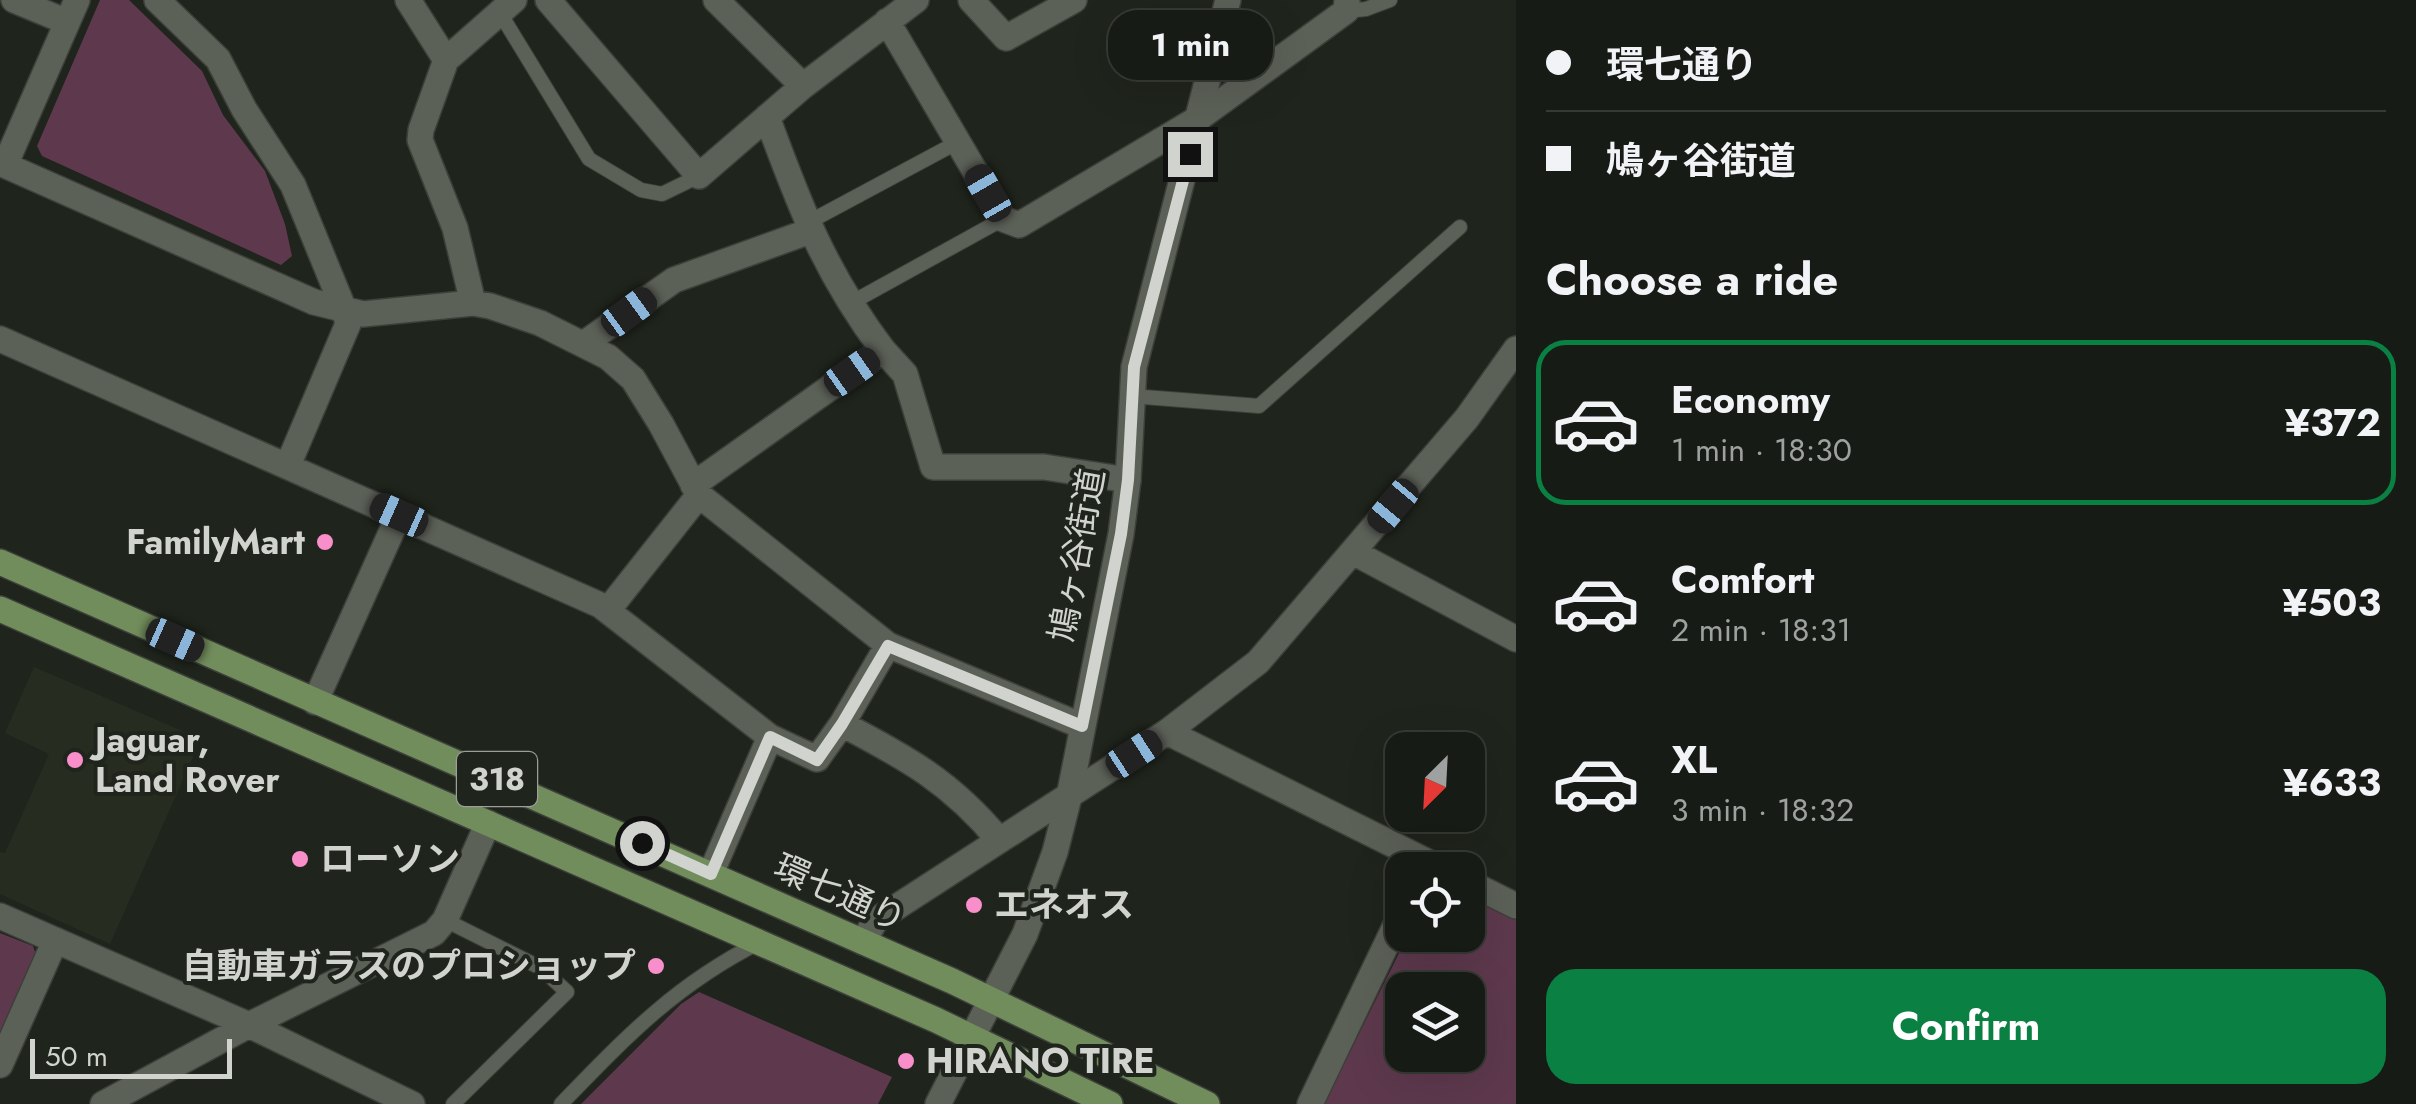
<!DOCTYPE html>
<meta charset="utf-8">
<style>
:root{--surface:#171b15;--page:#242822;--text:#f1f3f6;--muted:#9ea1a0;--line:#363934;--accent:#0b8043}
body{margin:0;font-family:Jost,"Noto Sans JP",sans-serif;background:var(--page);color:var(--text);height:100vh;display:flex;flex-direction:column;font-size:38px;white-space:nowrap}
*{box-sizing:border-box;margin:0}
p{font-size:32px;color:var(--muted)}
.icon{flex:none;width:55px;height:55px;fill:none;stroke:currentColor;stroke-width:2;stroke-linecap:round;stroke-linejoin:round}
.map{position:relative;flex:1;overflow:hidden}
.side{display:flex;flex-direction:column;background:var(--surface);width:900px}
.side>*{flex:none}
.hud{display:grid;align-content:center;height:220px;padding:0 30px;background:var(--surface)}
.needle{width:65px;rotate:204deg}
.controls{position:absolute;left:1385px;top:732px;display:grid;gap:20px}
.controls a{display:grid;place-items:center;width:100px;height:100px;border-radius:20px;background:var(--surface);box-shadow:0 10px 40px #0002,0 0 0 2px var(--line);font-size:50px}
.scale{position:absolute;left:30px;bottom:25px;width:202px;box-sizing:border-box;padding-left:10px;border:5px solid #d0d3ce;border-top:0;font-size:28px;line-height:35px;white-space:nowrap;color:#d0d3ce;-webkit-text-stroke:8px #1f241c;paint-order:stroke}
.end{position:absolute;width:45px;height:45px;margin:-22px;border:12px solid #d0d3ce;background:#111;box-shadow:0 0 0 5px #111}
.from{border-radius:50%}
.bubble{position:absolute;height:70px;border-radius:30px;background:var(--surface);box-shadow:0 10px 40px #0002,0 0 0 2px var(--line);font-size:32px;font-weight:700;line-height:70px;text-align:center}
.car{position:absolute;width:30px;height:60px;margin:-30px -15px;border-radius:12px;box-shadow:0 0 8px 2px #0007;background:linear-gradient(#222 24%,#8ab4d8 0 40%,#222 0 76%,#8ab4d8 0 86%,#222 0)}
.hud b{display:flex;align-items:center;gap:35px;height:95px;font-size:38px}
.hud b+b{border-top:2px solid var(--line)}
.hud i{width:25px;height:25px;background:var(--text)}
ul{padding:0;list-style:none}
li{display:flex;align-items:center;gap:30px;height:165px;margin:0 20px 15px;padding:0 10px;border:5px solid transparent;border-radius:30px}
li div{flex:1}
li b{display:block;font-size:38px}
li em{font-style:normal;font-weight:700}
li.current{border-color:var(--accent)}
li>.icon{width:90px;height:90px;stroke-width:1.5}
h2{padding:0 30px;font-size:45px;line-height:120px}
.button{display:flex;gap:20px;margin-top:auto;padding:20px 30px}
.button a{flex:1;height:115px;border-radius:30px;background:var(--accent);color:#fff;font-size:40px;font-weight:700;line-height:115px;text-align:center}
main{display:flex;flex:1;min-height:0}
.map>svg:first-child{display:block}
</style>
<main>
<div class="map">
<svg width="1516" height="1104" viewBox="0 0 1516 1104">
<rect width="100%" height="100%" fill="#1f241c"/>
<path fill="#262d20" d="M34,667l167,72 -91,205 -110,-50v-42l5,1 44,-99 -44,-21z"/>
<path fill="#5e394d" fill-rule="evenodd" d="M100,0h29l73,71 21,44 42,56 20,53 7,32 -11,9 -239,-109 -5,-10z
M1468,891l48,24v189h-192l84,-169h60zM1402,990h66v65h-66z
M0,933l33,13 4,12 -37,86z
M699,992l193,85 -14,27h-297l100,-100z"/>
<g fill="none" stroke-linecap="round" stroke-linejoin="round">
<g stroke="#3d403a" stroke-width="16">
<path id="service" d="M1346,11l20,-2 24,-9
M500,13l89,146 52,31 21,4 37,-18
M807,223l151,-81
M849,304l154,-85
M1131,396l128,10 201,-179
M445,920l96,48 26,24 -114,112
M561,1104c65,-67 114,-119 199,-162"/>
</g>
<g stroke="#3d403a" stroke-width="28">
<path id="minor" d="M14,0l53,22
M157,0l61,59 26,50 49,76 52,127 3,12 -60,141
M408,0l38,60
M548,0l151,176 104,-90 113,-86
M716,0l87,86
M971,0l35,38 68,-38
M887,21l116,198 16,6 180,-107 147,-107 1,-11
M0,163l314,139 49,12 110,-11 17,3 50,17 68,34 25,22 28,45 38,71 189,150 194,81
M5,165l72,-165
M473,303l-18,-75 -35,-88 1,-10 25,-70 68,-60
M0,339l600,266 170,132 47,22 25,-35 46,-79
M585,343l89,-63 136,-49
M883,350l22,24 28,93h111l84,13
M693,485l190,-135c-58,-77 -83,-143 -116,-233
M1353,552l163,87
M608,610l91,-115
M315,702l84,-187
M842,724c65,34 109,58 157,116
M1167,732l91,-70 209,-244 49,-69
M711,873l59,-136
M1468,882l48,24
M0,916l249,109 163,79
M863,942l12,-21 292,-189 277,138
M0,1065l55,-124
M103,1104l146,-79 185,-92 11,-13 43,-97
M1310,1104l92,-192"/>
</g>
<g stroke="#3d403a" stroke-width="28">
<path id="secondary" d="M938,1104l87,-170 30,-82 14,-55 52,-263 7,-54 6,-113 94,-367"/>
</g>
<g stroke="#3d403a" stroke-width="28">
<path id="primary" d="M0,562l952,419 255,123
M0,609l936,411 174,84"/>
</g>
<use href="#service" stroke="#5c6158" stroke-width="14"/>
<use href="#minor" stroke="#5c6158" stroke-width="25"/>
<use href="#secondary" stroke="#5c6158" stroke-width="25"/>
<use href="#primary" stroke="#728d5c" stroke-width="25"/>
</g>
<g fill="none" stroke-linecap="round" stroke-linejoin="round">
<path stroke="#d0d3ce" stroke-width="12" d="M642,843l69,31 59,-137 47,23 25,-36 46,-78 194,80 39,-192 7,-54 6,-113 56,-213"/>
</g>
<g fill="#f98fca" stroke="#1f241c" stroke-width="4">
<circle cx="325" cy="542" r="10"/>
<circle cx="75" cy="760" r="10"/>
<circle cx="300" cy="859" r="10"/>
<circle cx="974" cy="905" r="10"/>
<circle cx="656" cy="966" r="10"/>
<circle cx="906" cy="1061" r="10"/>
</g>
<g text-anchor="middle" stroke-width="8" stroke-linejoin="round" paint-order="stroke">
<rect fill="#1f241c" stroke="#9b9e99" stroke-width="2.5" x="457" y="752" width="80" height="54" rx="8"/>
<g font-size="32" font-weight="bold" fill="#d0d3ce">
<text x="497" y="790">318</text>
</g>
<g font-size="35" font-weight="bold" fill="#d0d3ce" stroke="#1f241c" text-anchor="start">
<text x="305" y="554" text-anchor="end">FamilyMart</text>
<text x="95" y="752">Jaguar,<tspan x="95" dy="40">Land Rover</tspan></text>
<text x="320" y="871">ローソン</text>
<text x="994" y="917">エネオス</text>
<text x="636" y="978" text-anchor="end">自動車ガラスのプロショップ</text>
<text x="926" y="1073">HIRANO TIRE</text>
</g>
<g font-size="35" fill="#d0d3ce" stroke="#1f241c">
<text transform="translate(1077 555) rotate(-80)" y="12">鳩ヶ谷街道</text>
<text transform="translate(840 893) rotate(24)" y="12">環七通り</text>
</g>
</g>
</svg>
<div class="controls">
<a><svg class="needle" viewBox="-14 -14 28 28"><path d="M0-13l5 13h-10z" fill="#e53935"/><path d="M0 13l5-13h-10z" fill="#9ea1a0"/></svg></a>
<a><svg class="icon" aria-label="locate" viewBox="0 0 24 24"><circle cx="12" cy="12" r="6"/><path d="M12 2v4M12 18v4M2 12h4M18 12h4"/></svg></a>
<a><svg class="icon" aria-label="layers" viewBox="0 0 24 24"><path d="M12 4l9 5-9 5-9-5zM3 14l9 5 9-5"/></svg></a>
</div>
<div class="scale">50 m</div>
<i class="end from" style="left:642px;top:843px"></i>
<i class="end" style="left:1190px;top:154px"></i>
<div class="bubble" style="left:1108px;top:10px;width:165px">1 min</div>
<i class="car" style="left:988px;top:193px;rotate:330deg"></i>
<i class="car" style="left:629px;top:312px;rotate:54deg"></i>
<i class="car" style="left:852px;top:372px;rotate:55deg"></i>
<i class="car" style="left:1393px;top:506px;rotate:220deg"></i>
<i class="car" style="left:399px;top:515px;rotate:294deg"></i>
<i class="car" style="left:175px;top:640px;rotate:114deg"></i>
<i class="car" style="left:1134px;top:754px;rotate:57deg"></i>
</div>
<section class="side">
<div class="hud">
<b><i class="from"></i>環七通り</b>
<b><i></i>鳩ヶ谷街道</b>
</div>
<h2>Choose a ride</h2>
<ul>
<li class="current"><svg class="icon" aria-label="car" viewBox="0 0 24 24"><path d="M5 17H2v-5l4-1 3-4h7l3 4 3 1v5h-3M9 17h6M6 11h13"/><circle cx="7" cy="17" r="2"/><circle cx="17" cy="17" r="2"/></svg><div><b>Economy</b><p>1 min · 18:30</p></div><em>¥372</em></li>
<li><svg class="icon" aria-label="car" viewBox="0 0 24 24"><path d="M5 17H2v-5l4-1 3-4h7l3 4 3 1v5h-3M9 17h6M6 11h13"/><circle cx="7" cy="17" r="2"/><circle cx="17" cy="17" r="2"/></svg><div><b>Comfort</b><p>2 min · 18:31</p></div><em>¥503</em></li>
<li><svg class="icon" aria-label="car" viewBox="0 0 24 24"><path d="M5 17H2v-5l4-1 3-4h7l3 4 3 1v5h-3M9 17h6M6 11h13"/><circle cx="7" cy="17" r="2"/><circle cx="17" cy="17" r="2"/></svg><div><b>XL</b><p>3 min · 18:32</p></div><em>¥633</em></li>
</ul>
<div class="button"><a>Confirm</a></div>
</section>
</main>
